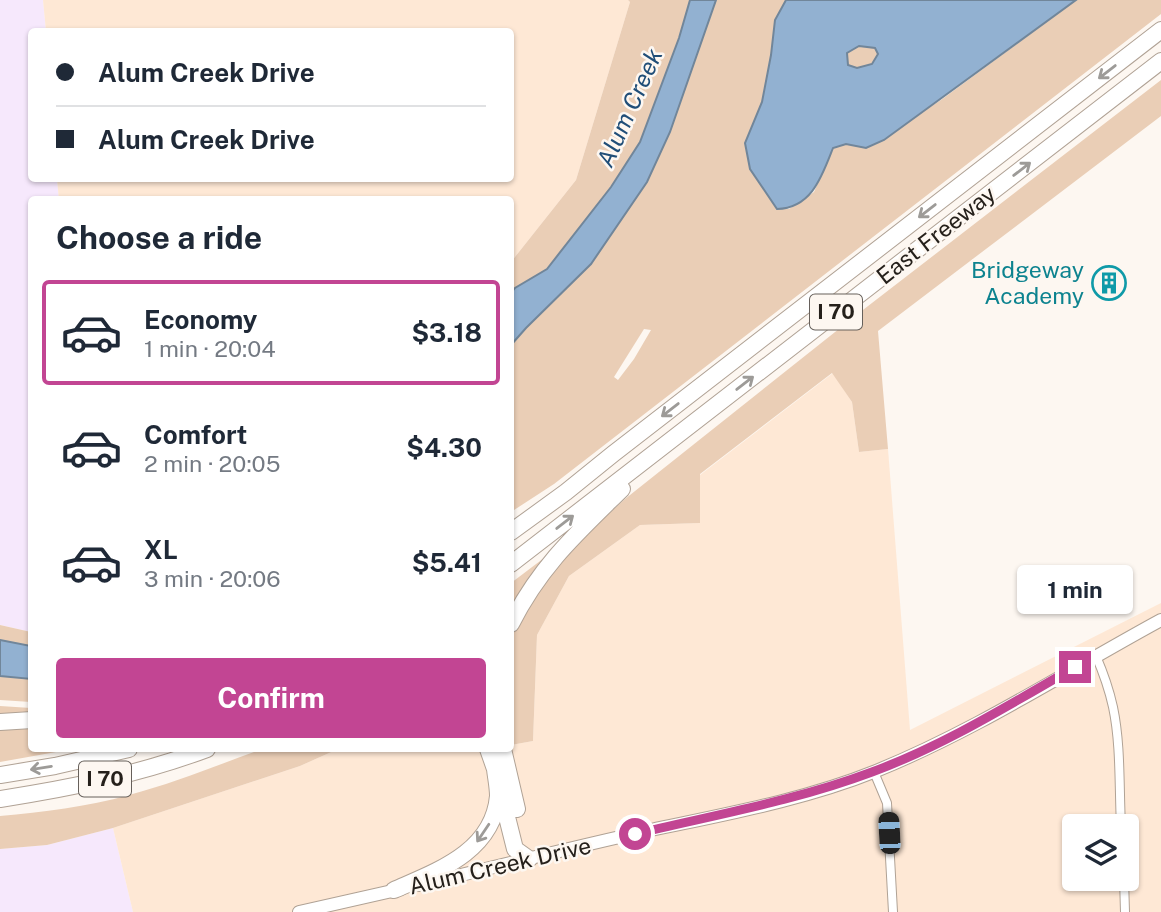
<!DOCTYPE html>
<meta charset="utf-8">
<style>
:root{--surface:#fff;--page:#f6f6f7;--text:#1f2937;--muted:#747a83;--line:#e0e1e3;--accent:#c24593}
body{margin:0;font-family:"Public Sans",sans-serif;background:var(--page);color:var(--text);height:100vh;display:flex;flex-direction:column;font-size:26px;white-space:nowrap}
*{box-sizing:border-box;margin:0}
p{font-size:23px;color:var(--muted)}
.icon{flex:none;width:38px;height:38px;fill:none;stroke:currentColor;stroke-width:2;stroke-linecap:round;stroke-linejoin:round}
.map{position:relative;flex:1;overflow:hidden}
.side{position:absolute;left:28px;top:196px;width:486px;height:556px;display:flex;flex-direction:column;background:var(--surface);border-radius:7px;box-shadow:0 2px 5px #0004}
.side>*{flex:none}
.hud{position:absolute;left:28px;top:28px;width:486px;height:154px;border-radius:7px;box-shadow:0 2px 5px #0004;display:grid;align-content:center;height:154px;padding:0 28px;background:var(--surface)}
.fabs{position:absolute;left:1062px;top:814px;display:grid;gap:14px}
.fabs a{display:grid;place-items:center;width:77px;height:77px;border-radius:7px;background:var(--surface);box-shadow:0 2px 5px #0004;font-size:35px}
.end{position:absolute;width:32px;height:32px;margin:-16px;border:9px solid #c24593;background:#fff;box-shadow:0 0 0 4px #fff}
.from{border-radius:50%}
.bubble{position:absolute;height:49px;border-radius:7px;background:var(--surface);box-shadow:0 2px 5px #0004;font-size:23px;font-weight:700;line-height:49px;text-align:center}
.car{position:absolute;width:21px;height:42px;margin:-21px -10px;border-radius:9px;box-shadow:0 0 5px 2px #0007;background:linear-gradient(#222 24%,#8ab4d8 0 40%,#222 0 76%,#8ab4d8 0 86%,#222 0)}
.hud b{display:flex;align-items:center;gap:24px;height:66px;font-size:26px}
.hud b+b{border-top:2px solid var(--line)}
.hud i{width:18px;height:18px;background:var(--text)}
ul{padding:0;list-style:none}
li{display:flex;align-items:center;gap:21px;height:105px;margin:0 14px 10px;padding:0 14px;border:4px solid transparent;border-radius:7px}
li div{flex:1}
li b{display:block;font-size:26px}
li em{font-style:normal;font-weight:700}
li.selected{border-color:var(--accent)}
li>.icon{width:63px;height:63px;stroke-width:1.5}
h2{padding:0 28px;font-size:32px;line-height:84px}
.cta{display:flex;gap:14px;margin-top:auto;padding:14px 28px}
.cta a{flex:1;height:80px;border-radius:7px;background:var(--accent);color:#fff;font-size:28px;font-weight:700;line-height:80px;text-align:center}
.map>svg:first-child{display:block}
</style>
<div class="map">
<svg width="1161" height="912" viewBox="0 0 1161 912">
<rect width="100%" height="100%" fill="#fdf7f1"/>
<path fill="#f6e8fc" d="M0,0h43l3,31 -14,1v146l25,1 2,20 -27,1 -1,432 -31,-7z
M113,828l20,84h-133v-63l47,-4z"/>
<path fill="#fee8d5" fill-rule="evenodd" d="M43,0h585l2,2 -54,178 -65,82v-62h-452l-2,-21 454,-1v-146l-465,-1z
M833,373l19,29 7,50 29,-3 22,281 251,-127v309h-1028l-20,-84 187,-62 38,-17h173v-4l22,-4 4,-106 32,-59 71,-51 60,-2v-48zM1074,826h53v52h-53z"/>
<path fill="#eaceb6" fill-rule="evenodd" d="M628,0h62l-11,38 -39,104 -29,45 -64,82 -32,19 -4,5v-31l65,-82 54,-178z
M716,0h70l-11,20 -4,35 -9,47 -17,41 5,26 28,40h11l25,-17 19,-44 13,-4 20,3 75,-47 135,-100h85v14l-607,470 -43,28v-167l15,-17 144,-196zM644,329l7,1 -17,29 -16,21 -4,-3z
M859,46l16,2 3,6 -6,10 -15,4 -9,-3 -1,-12z
M1161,80v36l-283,215 10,118 -29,3 -7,-50 -20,-29 -132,101v49l-60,2 -71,51 -32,59 -4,106 -22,4v-105c19,-58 70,-101 114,-141l234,-186z
M544,558l2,1 -35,52v-28z
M0,625l31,7v14l-31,-6z
M0,676l31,3v23l-31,-2z
M0,706l31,2v5l-31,2z
M31,726l1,23h41l-73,13v-33z
M262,749h76l-38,17 -187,62 -66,17 -47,4v-33c43,-4 87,-9 129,-21 45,-12 89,-30 133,-46z"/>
<path fill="#92b1d1" stroke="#71869a" stroke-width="2" fill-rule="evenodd" d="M690,0h26l-46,132 -23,50 -56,82 -65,64 -15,17v-52l4,-5 32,-19 64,-82 29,-45 39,-104z
M786,0h290l-192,140 -18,8 -20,-4 -13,4c-11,28 -21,60 -56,61l-27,-40 -5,-26 17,-41 9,-47 4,-35zM859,46l16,2 3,6 -6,10 -15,4 -9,-3 -1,-12z
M0,640l31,6v33l-31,-3z"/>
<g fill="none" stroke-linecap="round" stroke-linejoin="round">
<g stroke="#b0a295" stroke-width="10">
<path id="minor" d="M1096,656c7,16 13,33 17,51 8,38 6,80 8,119
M874,772l13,31 6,109
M1124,878l1,34"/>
</g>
<g stroke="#b0a295" stroke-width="14">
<path id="primary" d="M419,885c77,-18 154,-38 232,-55 75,-16 153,-30 225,-59 99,-40 191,-100 285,-151
M299,912l102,-23"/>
</g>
<g stroke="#b0a295" stroke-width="18">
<path id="motorway" d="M511,532l55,-40 47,-38 548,-424
M511,564l650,-503
M511,624c29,-58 66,-91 111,-135
M0,722l32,-2
M488,749l7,20 20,80 14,10
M503,749l14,60
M0,775l55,-9 74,-17
M0,799c71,-11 140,-25 207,-50
M394,890c43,-19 99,-38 104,-94 0,-9 -2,-18 -3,-27"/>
</g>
<use href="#minor" stroke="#fff" stroke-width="8"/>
<use href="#primary" stroke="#fff" stroke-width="12"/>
<use href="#motorway" stroke="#fff" stroke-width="16"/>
</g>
<defs><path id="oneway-shaft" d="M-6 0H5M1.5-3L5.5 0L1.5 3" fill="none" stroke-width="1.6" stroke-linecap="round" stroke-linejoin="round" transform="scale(1.75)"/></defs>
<g stroke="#9d9b98">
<use href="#oneway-shaft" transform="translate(1107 72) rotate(142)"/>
<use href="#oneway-shaft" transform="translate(1022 169) rotate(-38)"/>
<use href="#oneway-shaft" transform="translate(927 211) rotate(142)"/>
<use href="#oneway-shaft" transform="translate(745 383) rotate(-38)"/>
<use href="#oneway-shaft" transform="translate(670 410) rotate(142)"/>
<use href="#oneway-shaft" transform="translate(565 522) rotate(-38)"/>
<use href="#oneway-shaft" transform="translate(41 768) rotate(171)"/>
<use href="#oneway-shaft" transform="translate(483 833) rotate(124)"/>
</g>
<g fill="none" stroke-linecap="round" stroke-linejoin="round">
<path stroke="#c24593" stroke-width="9" d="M635,834c79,-19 160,-33 237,-62 71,-26 137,-67 203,-105"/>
</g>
<defs>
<g id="building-ring" transform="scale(1.75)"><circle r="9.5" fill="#fdf7f1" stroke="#0f9aa8" stroke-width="1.5"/><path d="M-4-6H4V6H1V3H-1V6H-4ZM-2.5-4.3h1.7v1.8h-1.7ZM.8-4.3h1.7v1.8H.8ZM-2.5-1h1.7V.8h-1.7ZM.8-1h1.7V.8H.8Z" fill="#0f9aa8"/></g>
</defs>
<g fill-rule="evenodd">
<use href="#building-ring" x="1109" y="283"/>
</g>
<g text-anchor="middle" stroke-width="5" stroke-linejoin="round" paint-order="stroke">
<g fill="#fdf7f1" stroke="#66605b" stroke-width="2">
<rect x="810" y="294.5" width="52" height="35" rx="5"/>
<rect x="79" y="761.5" width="52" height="35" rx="5"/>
</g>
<g font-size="21" font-weight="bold" fill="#25201b">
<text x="836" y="319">I 70</text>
<text x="105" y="786">I 70</text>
</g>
<g font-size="23" fill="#25201b" stroke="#fdf7f1">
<text transform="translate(936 235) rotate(-38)" y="8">East Freeway</text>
<text transform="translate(500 866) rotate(-13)" y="8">Alum Creek Drive</text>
</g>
<g font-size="23" fill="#0d838f" stroke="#fdf7f1" text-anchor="end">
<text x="1084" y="278">Bridgeway<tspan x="1084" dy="26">Academy</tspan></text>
</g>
<g font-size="24" font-style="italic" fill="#204e78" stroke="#fdf7f1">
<text transform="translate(630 108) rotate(-66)" y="8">Alum Creek</text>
</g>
</g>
</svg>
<div class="fabs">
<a><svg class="icon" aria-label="layers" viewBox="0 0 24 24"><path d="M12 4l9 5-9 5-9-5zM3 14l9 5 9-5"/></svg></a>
</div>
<i class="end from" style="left:635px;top:834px"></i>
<i class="end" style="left:1075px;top:667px"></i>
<div class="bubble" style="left:1017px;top:565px;width:116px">1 min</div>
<i class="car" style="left:889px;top:833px;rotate:357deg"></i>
<div class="hud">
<b><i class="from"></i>Alum Creek Drive</b>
<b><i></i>Alum Creek Drive</b>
</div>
<section class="side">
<h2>Choose a ride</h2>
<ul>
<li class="selected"><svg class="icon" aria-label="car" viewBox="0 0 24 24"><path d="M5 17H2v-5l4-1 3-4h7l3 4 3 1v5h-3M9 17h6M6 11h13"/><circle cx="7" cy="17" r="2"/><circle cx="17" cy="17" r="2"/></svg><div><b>Economy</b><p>1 min · 20:04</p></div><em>$3.18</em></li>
<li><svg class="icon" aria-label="car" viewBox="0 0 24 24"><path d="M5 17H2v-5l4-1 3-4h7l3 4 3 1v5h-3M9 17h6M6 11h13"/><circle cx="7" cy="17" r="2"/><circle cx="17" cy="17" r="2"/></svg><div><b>Comfort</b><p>2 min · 20:05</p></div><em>$4.30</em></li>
<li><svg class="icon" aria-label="car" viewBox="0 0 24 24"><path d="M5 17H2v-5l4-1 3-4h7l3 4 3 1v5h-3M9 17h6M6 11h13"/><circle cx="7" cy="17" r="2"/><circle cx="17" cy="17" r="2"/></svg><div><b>XL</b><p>3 min · 20:06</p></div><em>$5.41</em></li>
</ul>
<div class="cta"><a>Confirm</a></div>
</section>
</div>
